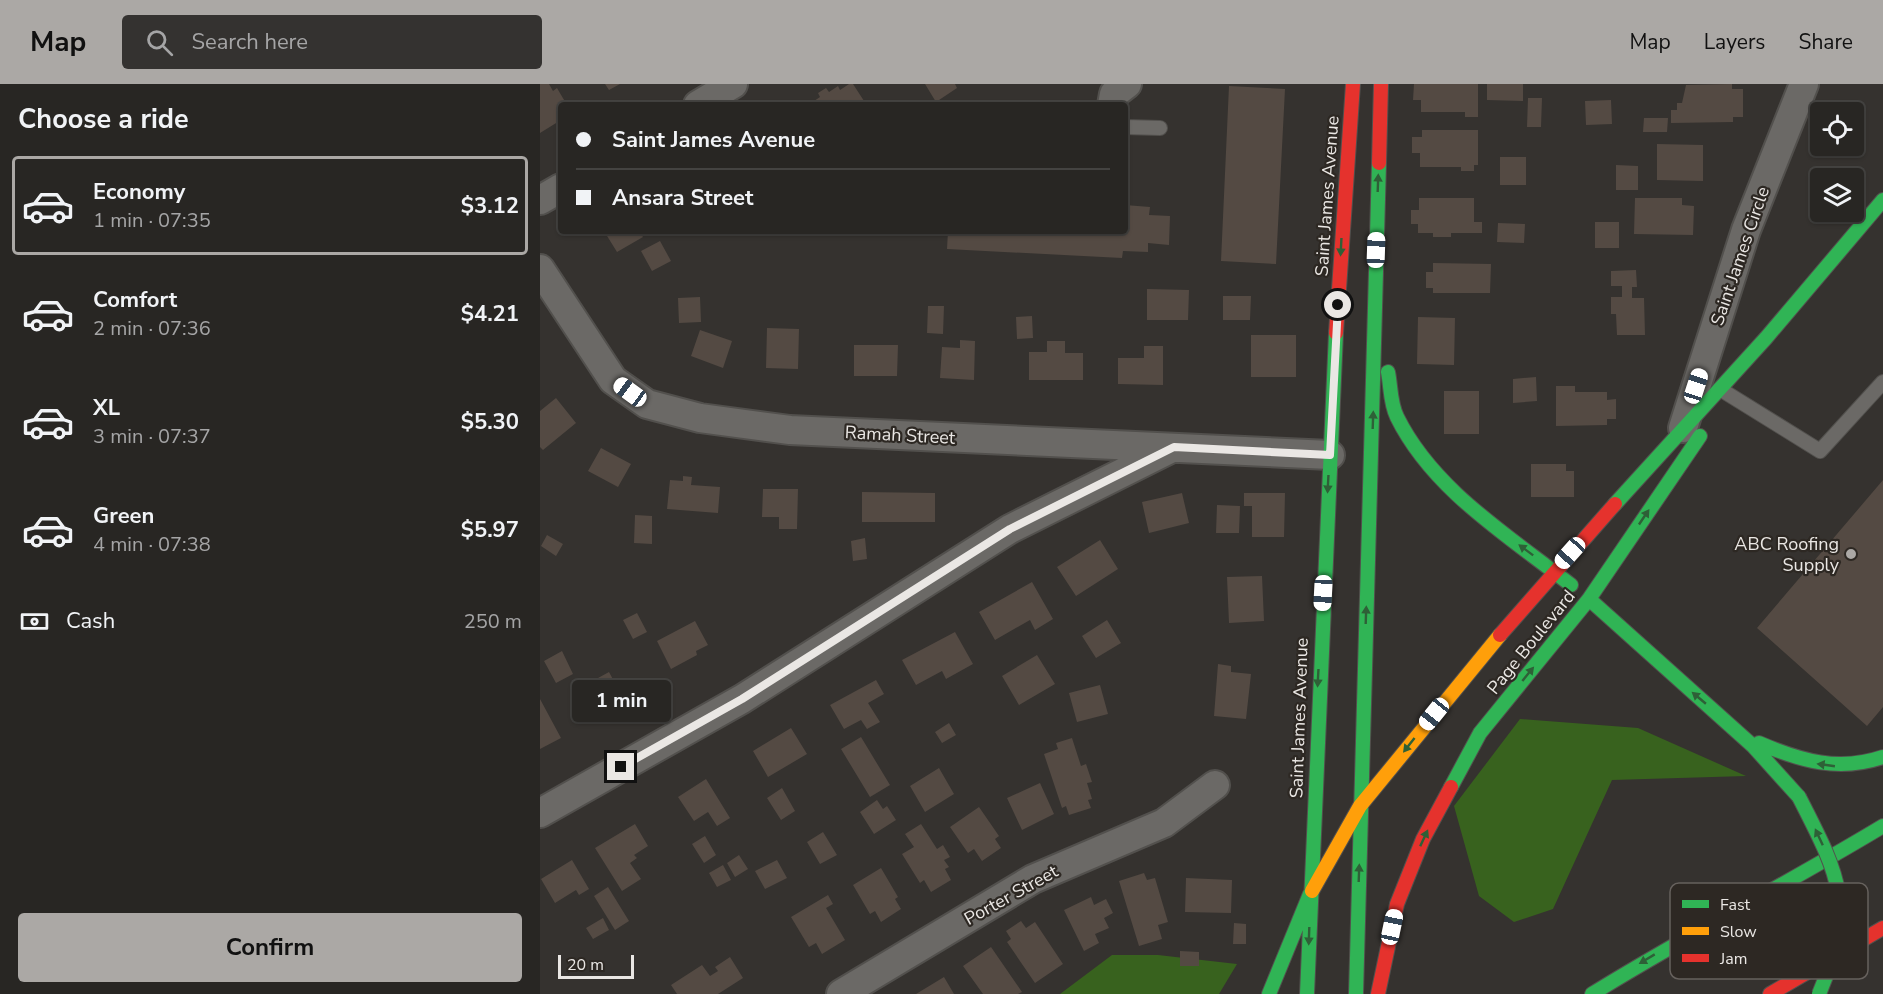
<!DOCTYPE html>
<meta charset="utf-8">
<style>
:root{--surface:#282623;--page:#343230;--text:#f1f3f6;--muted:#a5a5a6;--line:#444341;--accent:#aba8a5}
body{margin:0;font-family:"Nunito Sans",sans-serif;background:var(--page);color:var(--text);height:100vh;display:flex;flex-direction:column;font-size:22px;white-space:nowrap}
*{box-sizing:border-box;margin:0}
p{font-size:20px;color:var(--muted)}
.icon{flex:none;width:33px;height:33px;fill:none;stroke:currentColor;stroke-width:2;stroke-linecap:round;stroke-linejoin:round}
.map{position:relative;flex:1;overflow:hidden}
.panel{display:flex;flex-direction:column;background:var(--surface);width:540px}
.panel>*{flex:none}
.guide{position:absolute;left:18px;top:18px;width:570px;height:132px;border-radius:6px;box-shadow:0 2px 4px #0004,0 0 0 2px var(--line);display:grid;align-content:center;height:132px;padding:0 18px;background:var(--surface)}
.buttons{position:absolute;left:1270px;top:18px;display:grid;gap:12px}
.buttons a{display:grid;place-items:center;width:54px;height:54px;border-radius:6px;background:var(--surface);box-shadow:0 2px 4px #0004,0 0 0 2px var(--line);font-size:30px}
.scale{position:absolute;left:18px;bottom:15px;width:76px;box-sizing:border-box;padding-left:6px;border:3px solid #eae7e4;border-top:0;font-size:16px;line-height:21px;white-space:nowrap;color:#eae7e4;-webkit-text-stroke:4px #2d2823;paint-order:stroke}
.end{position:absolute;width:27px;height:27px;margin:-14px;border:8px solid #eae7e4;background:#111;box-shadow:0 0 0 3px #111}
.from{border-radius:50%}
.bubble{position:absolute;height:42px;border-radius:6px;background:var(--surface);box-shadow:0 2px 4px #0004,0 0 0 2px var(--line);font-size:20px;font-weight:700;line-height:42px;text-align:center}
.car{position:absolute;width:18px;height:36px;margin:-18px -9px;border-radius:8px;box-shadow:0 0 4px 2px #0007;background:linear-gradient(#fff 24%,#345 0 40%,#fff 0 76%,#345 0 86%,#fff 0)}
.guide b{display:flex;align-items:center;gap:21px;height:57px;font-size:22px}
.guide b+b{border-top:2px solid var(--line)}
.guide i{width:15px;height:15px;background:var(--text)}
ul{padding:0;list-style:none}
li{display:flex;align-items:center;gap:18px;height:99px;margin:0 12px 9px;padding:0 6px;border:3px solid transparent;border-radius:6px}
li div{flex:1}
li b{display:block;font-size:22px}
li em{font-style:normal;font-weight:700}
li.current{border-color:var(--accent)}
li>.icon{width:54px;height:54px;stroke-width:1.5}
h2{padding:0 18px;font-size:27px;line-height:72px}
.pay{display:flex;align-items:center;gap:15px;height:66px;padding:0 18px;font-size:22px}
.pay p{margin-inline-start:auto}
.button{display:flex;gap:12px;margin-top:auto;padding:12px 18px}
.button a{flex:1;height:69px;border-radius:6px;background:var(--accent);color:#111;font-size:24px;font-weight:700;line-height:69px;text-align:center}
header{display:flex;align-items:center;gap:36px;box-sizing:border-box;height:84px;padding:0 30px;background:var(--accent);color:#111}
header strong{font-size:28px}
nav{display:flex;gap:33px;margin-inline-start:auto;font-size:21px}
.search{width:420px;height:54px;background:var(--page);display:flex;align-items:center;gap:15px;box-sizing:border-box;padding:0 21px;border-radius:6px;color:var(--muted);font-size:22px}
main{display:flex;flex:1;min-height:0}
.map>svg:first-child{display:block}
</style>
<header>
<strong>Map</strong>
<div class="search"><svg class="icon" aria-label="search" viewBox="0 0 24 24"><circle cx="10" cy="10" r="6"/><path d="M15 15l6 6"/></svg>Search here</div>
<nav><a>Map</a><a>Layers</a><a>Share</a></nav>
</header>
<main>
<section class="panel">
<h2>Choose a ride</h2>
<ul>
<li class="current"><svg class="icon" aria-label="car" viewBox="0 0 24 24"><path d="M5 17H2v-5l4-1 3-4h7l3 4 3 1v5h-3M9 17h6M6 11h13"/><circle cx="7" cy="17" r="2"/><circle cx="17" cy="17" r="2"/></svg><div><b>Economy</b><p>1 min · 07:35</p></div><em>$3.12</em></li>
<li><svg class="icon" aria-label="car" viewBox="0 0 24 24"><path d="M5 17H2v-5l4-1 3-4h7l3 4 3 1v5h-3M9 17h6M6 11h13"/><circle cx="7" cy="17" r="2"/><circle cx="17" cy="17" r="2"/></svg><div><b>Comfort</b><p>2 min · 07:36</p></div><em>$4.21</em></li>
<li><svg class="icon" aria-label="car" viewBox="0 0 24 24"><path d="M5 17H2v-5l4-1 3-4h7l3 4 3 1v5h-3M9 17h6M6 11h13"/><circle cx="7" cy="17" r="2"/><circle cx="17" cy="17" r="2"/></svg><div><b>XL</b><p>3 min · 07:37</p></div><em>$5.30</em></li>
<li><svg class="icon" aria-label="car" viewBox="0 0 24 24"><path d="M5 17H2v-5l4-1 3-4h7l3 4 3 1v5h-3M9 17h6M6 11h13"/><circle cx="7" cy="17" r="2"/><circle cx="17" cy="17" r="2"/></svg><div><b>Green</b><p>4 min · 07:38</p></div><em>$5.97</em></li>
</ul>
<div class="pay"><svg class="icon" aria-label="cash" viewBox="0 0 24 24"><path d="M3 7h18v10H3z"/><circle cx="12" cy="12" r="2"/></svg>Cash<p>250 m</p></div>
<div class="button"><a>Confirm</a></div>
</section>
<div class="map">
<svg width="1343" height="910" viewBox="0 0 1343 910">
<rect width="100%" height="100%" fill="#35322f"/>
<path fill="#38621e" d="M980,635l118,9 108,48 -134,4 -59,129 -39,13 -35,-26 -25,-90z
M572,871h46l79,9 -18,30h-159z"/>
<path fill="#544a43" d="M0,0h9l4,7 4,-3 10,17h-6v15l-21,13z
M65,0h15l-11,6z
M309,0h4l13,20 -55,-1 9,-6 -2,-4 8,-5 3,4 9,-6 2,4z
M385,0h30l2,4 -21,14z
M874,0h64v33h-13v-5h-44v-12h-8z
M947,0h36v17l-36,-1z
M1192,0v5h11v28h-10v5l-62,1v-13h6v-7h5l4,-18z
M689,2l56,3 -9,175 -55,-3z
M988,14h14l-1,29h-14z
M1071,16l1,24 -26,1 -1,-24z
M1104,34h24l-1,14h-24z
M882,46h56v35h-4v6h-13v-4h-41v-14h-8v-16h10z
M1117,60l46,1v36l-46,-1z
M960,73h26v28h-26z
M1076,81l22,1v24h-22z
M879,114h55v24h8v11h-31v4h-18v-4h-15v-9h-7v-14h8z
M1095,114h47v7l12,1 -1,29 -59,-1z
M585,121l25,2 -1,8 21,1 -1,29 -21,-2v9l-25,-1 -1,7 -175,-9 1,-18h177z
M1055,138h24v26h-24z
M958,139l27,1 -1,19 -27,-1z
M64,147h35l4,6 -26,15z
M120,157l11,20 -19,10 -11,-20z
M893,179l58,1 -1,29h-57v-5h-7v-16h7z
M1096,186l1,17h-5v11h12l1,37h-28l-1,-21h-5v-17h11v-11h-11v-15z
M607,205l42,1 -1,30h-41z
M683,212h28l-1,24h-27z
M160,213l1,25 -22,1 -1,-25z
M388,222h16l-1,28 -16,-1z
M492,232l1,22 -16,1 -1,-22z
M878,233l37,1 -1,47 -37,-1z
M227,244l32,1 -1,40 -32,-1z
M160,246l32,11 -9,27 -32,-12z
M711,251h45v42h-45z
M420,256l15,1 -1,39 -34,-2 2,-31 18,1z
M507,257h18v12h18v27h-54v-28h18z
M314,261h44l-1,31h-43z
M604,262h19v39l-45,-1v-26h26z
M996,293l1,24 -24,2v-24z
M1016,302h19v6h32v8l9,-1v20h-9v6l-51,1z
M904,307h35v43h-35z
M16,314l20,25 -33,27 -3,-3v-36z
M61,364l30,16 -13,23 -30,-16z
M991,380h35v7h8v26h-43z
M143,392l9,1 -1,8 29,2 -2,26 -51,-4 3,-29 13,1z
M1343,396v227l-16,19 -110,-98z
M223,405h35l-1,40h-18v-12h-17z
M322,408l73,1v29h-73z
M642,409l7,30 -40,10 -7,-31z
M704,409h41l-1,44h-32v-31h-8z
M677,421l23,1 -1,27h-23z
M95,431l17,1v28l-18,-1z
M7,451l16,9 -7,12 -15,-10z
M325,454l2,21 -14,2 -2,-20z
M560,456l18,29 -42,27 -19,-29z
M722,492l2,45 -35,2 -2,-46z
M492,498l21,37 -18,11 -5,-10 -35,20 -16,-28z
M97,529l10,19 -14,7 -10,-19z
M567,536l14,23 -25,15 -14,-22z
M155,537l13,24 -12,6 1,4 -26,14 -14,-28z
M415,548l18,32 -27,15 -4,-8 -26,14 -14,-25z
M22,567l11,23 -17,9 -12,-22z
M497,571l18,29 -36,21 -17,-29z
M678,580l13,2v6l20,2 -5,45 -32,-3z
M69,588l14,26 -33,18 -14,-26z
M336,596l8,14 -16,9 12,19 -13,7 -6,-9 -17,9 -14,-24z
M560,601l8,29 -31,8 -8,-29z
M0,615l21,39 -21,11z
M409,639l7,12 -14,8 -7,-11z
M251,644l16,26 -39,23 -15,-26z
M321,653l29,48 -20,12 -29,-48z
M532,654l9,28 5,-2 6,18 -5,1 5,16 -4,1 3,8 -22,7 -3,-9 -4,2 -18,-54 14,-5 -2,-6z
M399,684l15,26 -29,18 -15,-26z
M166,695l24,39 -13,8 -9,-14 -14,9 -16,-24z
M500,699l14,31 -32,16 -15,-32z
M242,704l13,23 -14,9 -14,-22z
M337,716l6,9 4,-3 9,14 -22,14 -14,-22z
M439,723l20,29 -4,3 6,9 -19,13 -8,-12 -6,4 -18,-26z
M95,740l13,22 -14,9 3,3 -7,5 11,16 -19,12 -27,-43z
M381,740l16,25 6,-4 7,12 -6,3 5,7 -4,2 6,11 -20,12 -7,-12 -4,3 -18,-29 12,-7 -9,-13z
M283,748l14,23 -17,9 -13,-22z
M165,752l11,19 -12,8 -12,-19z
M199,771l9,14 -13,8 -8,-14z
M32,776l17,29 -10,6 -3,-5 -21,13 -14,-24z
M237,776l10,18 -22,11 -10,-18z
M183,781l8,15 -14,7 -8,-14z
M341,784l17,29 -3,2 6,10 -20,13 -6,-11 -5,3 -17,-29z
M604,789l3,7 8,-2 13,44 -10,3 4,14 -23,7 -20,-65z
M646,794l46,2 -1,33 -46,-1z
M68,803l21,34 -14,9 -21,-34z
M288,811l5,9 -7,4 19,32 -23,14 -6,-11 -7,4 -18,-30z
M551,813l3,8 12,-6 7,14 -9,5 5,10 -14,6 4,9 -15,8 -20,-41z
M63,834l6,12 -16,9 -7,-11z
M481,837l5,7 9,-6 28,42 -28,19 -28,-41 4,-3 -5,-8z
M694,839l12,1v20h-13z
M451,863l31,45 -4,2h-35l-20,-28z
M640,867l19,1v14h-19z
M190,873l13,21 -25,16h-41l-6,-9 31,-20 8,11 8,-5 -3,-4z
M404,893l10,17h-38z"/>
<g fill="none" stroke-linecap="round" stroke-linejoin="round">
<g stroke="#52504d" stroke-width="16">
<path id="lane" d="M585,43l35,1
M1180,305l100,62 63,-69"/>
</g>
<g stroke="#52504d" stroke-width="32">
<path id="street" d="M158,21l35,-21
M572,21l2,-11 13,-10
M0,116l21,-12
M0,185l73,111 34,24 53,14 90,12 540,25
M1143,344l63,-198 58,-146
M0,729l202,-114 268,-170 162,-81
M301,910l192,-115 131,-56 51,-38"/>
</g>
<g stroke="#52504d" stroke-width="16">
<path id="fast" d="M848,288c3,15 2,31 9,45 36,73 112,119 174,168
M1075,420l151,-166 117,-138
M1049,515l164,147 46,51
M1219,659c42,18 80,29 124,14
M911,703l29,-54 109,-134 111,-163
M729,910l41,-100
M767,910l29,-661
M816,910l23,-831
M1052,910c95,-59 195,-110 291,-168"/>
</g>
<g stroke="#52504d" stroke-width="16">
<path id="slow" d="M772,807l48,-85 140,-171"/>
</g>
<g stroke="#52504d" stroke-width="16">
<path id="jam" d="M839,79l2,-79
M796,249l17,-249
M960,551l115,-131
M838,910l19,-90 26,-65 28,-52
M1230,910l113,-66"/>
</g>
<use href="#lane" stroke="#6b6966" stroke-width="14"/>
<use href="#street" stroke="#6b6966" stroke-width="28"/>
<use href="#fast" stroke="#30b455" stroke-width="14"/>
<use href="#slow" stroke="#ff9f0a" stroke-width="14"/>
<use href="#jam" stroke="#e5322d" stroke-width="14"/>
<g stroke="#52504d" stroke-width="16" stroke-linecap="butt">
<path id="fast-bridge" d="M1259,713c41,80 57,109 20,197"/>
</g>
<use href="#fast-bridge" stroke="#30b455" stroke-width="14"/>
</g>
<defs><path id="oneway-solid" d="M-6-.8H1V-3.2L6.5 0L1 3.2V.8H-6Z" transform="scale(1.5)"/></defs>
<g fill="#2e6037">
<use href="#oneway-solid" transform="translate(838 99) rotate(-88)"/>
<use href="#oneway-solid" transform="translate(801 163) rotate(93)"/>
<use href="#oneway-solid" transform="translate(833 336) rotate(-88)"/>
<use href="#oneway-solid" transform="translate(788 400) rotate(93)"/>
<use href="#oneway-solid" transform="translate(1104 433) rotate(-56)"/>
<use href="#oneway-solid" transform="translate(986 466) rotate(-143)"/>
<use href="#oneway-solid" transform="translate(826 531) rotate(-88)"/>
<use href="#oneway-solid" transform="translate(988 590) rotate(-51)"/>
<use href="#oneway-solid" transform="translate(778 594) rotate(93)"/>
<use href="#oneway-solid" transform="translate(1159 614) rotate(-140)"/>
<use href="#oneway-solid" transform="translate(869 661) rotate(128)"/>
<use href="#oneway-solid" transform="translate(1286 681) rotate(-172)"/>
<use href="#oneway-solid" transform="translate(1279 753) rotate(-115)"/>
<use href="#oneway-solid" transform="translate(884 754) rotate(-65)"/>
<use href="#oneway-solid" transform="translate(819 789) rotate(-88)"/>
<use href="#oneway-solid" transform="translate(769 852) rotate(92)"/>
<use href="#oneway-solid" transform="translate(1107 875) rotate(149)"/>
</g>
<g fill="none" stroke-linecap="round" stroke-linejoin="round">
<path stroke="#eae7e4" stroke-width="8" d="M81,683l121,-68 268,-170 164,-82 156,8 8,-150"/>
</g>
<circle fill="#aba8a5" stroke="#2d2823" stroke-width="2" cx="1311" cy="470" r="6"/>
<g text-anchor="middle" stroke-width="4.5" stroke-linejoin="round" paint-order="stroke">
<g font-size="18" fill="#eae7e4" stroke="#2d2823">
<text transform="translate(787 112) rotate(-86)" y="6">Saint James Avenue</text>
<text transform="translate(1200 172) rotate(-71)" y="6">Saint James Circle</text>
<text transform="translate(360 351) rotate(3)" y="6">Ramah Street</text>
<text transform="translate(991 558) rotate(-51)" y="6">Page Boulevard</text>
<text transform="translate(759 634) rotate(-88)" y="6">Saint James Avenue</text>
<text transform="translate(471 811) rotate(-29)" y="6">Porter Street</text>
</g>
<g font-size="18" fill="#eae7e4" stroke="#2d2823" text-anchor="end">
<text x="1299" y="466">ABC Roofing<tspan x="1299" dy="21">Supply</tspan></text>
</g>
</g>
<rect x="1130" y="799" width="198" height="96" rx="9" fill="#2d2823" stroke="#66615d" stroke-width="1.5"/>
<rect x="1142" y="816" width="27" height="8" fill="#30b455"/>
<rect x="1142" y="843" width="27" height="8" fill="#ff9f0a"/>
<rect x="1142" y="870" width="27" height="8" fill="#e5322d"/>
<g font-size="16" fill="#eae7e4">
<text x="1180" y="826">Fast</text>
<text x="1180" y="853">Slow</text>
<text x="1180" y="880">Jam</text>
</g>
</svg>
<div class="buttons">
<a><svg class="icon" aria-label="locate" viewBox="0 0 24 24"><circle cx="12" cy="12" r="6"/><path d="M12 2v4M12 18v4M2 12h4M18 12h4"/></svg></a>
<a><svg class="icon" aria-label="layers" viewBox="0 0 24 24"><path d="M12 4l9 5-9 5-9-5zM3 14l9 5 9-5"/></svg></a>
</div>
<div class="scale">20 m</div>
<i class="end from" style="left:798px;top:221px"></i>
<i class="end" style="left:81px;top:683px"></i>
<div class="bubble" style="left:32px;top:596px;width:99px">1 min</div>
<i class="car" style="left:836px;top:166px;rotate:2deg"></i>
<i class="car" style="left:1156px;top:302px;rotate:18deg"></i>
<i class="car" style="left:90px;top:308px;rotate:306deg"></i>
<i class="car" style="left:1030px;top:469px;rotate:222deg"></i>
<i class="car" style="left:783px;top:509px;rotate:183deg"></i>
<i class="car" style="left:894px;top:630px;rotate:219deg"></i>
<i class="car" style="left:852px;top:843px;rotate:12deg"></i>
<div class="guide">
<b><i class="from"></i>Saint James Avenue</b>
<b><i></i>Ansara Street</b>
</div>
</div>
</main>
